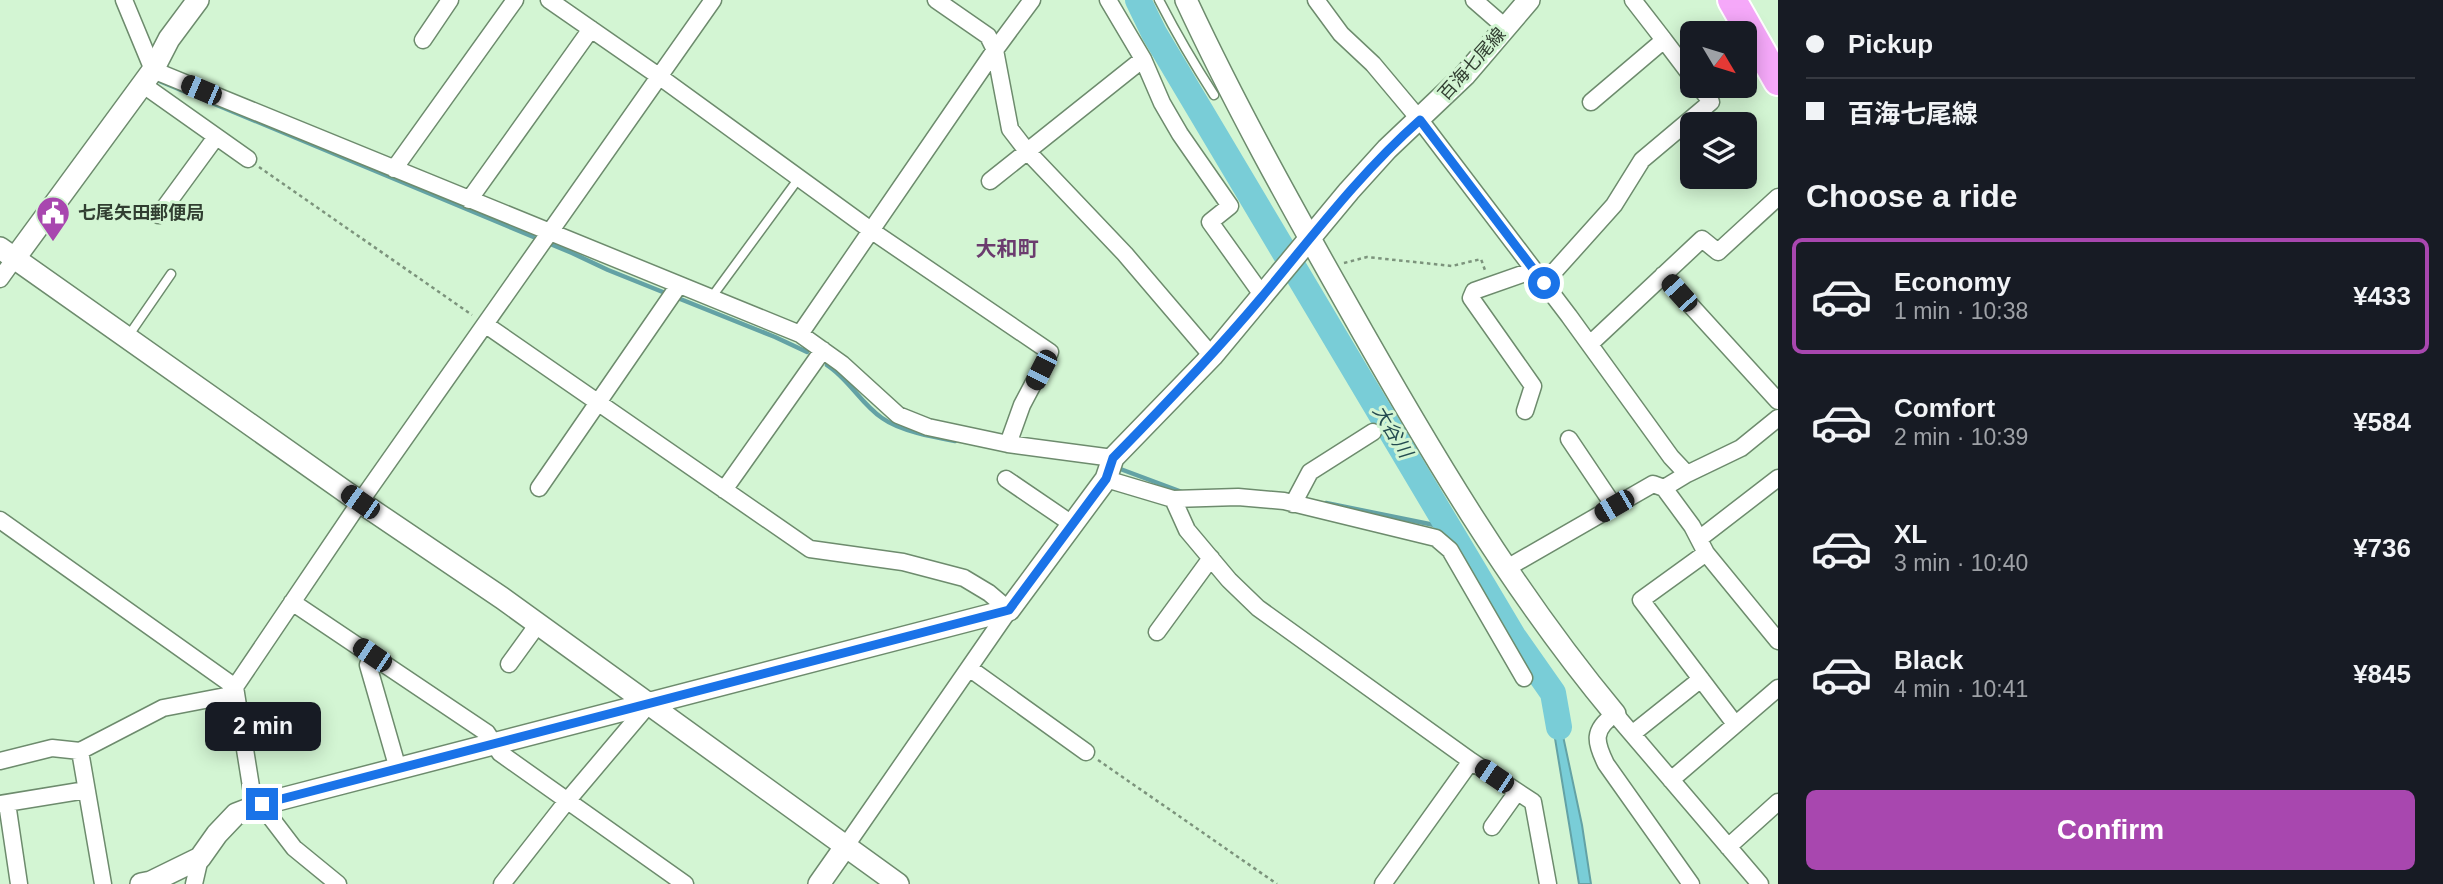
<!DOCTYPE html>
<meta charset="utf-8">
<style>
:root{--surface:#171b24;--page:#20242c;--text:#f1f3f6;--muted:#9ea1a6;--line:#363941;--accent:#a847af}
body{margin:0;font-family:Helvetica,"Noto Sans JP",sans-serif;background:var(--page);color:var(--text);height:100vh;display:flex;flex-direction:column;font-size:26px;white-space:nowrap}
*{box-sizing:border-box;margin:0}
p{font-size:23px;color:var(--muted)}
.icon{flex:none;width:38px;height:38px;fill:none;stroke:currentColor;stroke-width:2;stroke-linecap:round;stroke-linejoin:round}
.map{position:relative;flex:1;overflow:hidden}
.drawer{display:flex;flex-direction:column;background:var(--surface);width:665px}
.drawer>*{flex:none}
.hud{display:grid;align-content:center;height:154px;padding:0 28px;background:var(--surface)}
.needle{width:46px;rotate:128deg}
.tools{position:absolute;left:1680px;top:21px;display:grid;gap:14px}
.tools a{display:grid;place-items:center;width:77px;height:77px;border-radius:10px;background:var(--surface);box-shadow:0 4px 18px #0003;font-size:35px}
.end{position:absolute;width:32px;height:32px;margin:-16px;border:9px solid #1a73e8;background:#fff;box-shadow:0 0 0 4px #fff}
.from{border-radius:50%}
.bubble{position:absolute;height:49px;border-radius:10px;background:var(--surface);box-shadow:0 4px 18px #0003;font-size:23px;font-weight:800;line-height:49px;text-align:center}
.car{position:absolute;width:21px;height:42px;margin:-21px -10px;border-radius:9px;box-shadow:0 0 5px 2px #0007;background:linear-gradient(#222 24%,#8ab4d8 0 40%,#222 0 76%,#8ab4d8 0 86%,#222 0)}
.hud b{display:flex;align-items:center;gap:24px;height:66px;font-size:26px}
.hud b+b{border-top:2px solid var(--line)}
.hud i{width:18px;height:18px;background:var(--text)}
ul{padding:0;list-style:none}
li{display:flex;align-items:center;gap:21px;height:116px;margin:0 14px 10px;padding:0 14px;border:4px solid transparent;border-radius:10px}
li div{flex:1}
li b{display:block;font-size:26px}
li em{font-style:normal;font-weight:800}
li.current{border-color:var(--accent)}
li>.icon{width:63px;height:63px;stroke-width:1.5}
h2{padding:0 28px;font-size:32px;line-height:84px}
.action{display:flex;gap:14px;margin-top:auto;padding:14px 28px}
.action a{flex:1;height:80px;border-radius:10px;background:var(--accent);color:#fff;font-size:28px;font-weight:800;line-height:80px;text-align:center}
main{display:flex;flex:1;min-height:0}
.map>svg:first-child{display:block}
</style>
<main>
<div class="map">
<svg width="1778" height="884" viewBox="0 0 1778 884">
<rect width="100%" height="100%" fill="#d3f5d3"/>
<path fill="#79cdd7" stroke="#63a2a5" stroke-width="2" d="M1553,689l29,136 9,59h-12l-31,-188z"/>
<g fill="none" stroke-linecap="round" stroke-linejoin="round">
<path stroke="#63a2a5" stroke-width="4.5" d="M157,80l415,173 36,17 167,67 32,15
M827,365c22,14 34,39 55,53 18,13 51,19 73,23
M1115,467l67,25
M1326,503l123,25"/>
<path stroke="#79cdd7" stroke-width="26" d="M1138,0l16,33 359,603 40,57 6,34"/>
<g stroke="#6d8b6d" stroke-width="11">
<path id="lane" d="M1159,0c17,33 35,64 55,95
M711,298l88,-120
M129,335l42,-61"/>
</g>
<g stroke="#6d8b6d" stroke-width="19">
<path id="street" d="M124,0l29,70 647,264 42,30 56,51 30,12 80,17 105,14
M549,0l111,77 212,154 178,121 -28,53 -14,39
M936,0l52,36 7,14 15,79 17,22 98,103 87,102
M1108,0l35,59 19,44 18,31 50,72 -20,16 53,74
M1316,0l25,34 32,30 47,56 149,196 102,141 16,17 -23,14 28,38 14,27 72,88
M1474,0l31,27
M423,40l27,-40
M1664,40l28,37
M142,84l106,75
M1591,102l73,-62 -31,-40
M394,169l121,-169
M990,181l153,-122
M469,200l122,-171
M159,215l57,-78
M1663,275l115,126
M0,279l15,-21
M1544,283l70,-78 28,-45 69,-58 -12,-16
M486,325l324,224 93,13 61,16 25,15 20,17 -164,237
M800,334l195,-284 37,-50
M1590,344l112,-105 16,13 60,-55
M1525,411l8,-25 -62,-88 3,-7 60,-21
M1569,439l45,67
M1687,474l54,-26 37,-30
M1006,479l66,45
M1106,479l67,20 65,-2 46,4 152,37 14,12 74,128
M539,488l140,-203
M724,490l99,-140
M1173,499l14,31 42,50 29,28 213,153 62,41 15,82
M1293,504l17,-32 63,-40
M0,520l235,167 17,106 42,55 44,36
M1699,539l79,-61
M1706,553l-65,47 94,124
M1507,568l146,-84 11,4
M292,602l195,131 13,20 185,131
M1157,632l54,-74
M372,655l-4,10 30,104
M509,664l29,-40
M969,668l117,84
M235,687l125,-185 353,-502
M1632,734l69,-55
M80,751l23,133
M0,761l52,-13 28,3 83,-43 73,-14
M1671,780l107,-92
M7,803l12,81
M0,804l86,-14
M1492,827l25,-35
M1728,847l50,-45
M194,884l6,-26
M502,884l65,-83 82,-97
M1383,884l88,-123
M1691,884l-85,-120c-11,-22 -14,-34 9,-50l145,170"/>
</g>
<g stroke="#6d8b6d" stroke-width="24">
<path id="secondary" d="M1186,0c48,103 103,202 159,301 80,142 165,287 270,413
M0,248l360,254 142,96 396,286
M15,258l138,-188 16,-31 29,-39
M141,884l10,-2 49,-24 17,-24 19,-20 26,-10 747,-194 97,-131 7,-21 99,-102 137,-165 38,-42 78,-74 64,-75
M819,884l26,-37"/>
</g>
<g stroke="#fff" stroke-width="32">
<path id="highway" d="M1732,0l46,81"/>
</g>
<path stroke="#7c937c" stroke-width="2.5" stroke-dasharray="3.5 3.5" stroke-linecap="butt" d="M259,167l213,148
M1344,263l23,-6 85,9 29,-7 5,14
M1098,760l179,124"/>
<use href="#lane" stroke="#fff" stroke-width="8"/>
<use href="#street" stroke="#fff" stroke-width="16"/>
<use href="#secondary" stroke="#fff" stroke-width="21"/>
<use href="#highway" stroke="#f5a8f9" stroke-width="28"/>
</g>
<g fill="none" stroke-linecap="round" stroke-linejoin="round">
<path stroke="#1a73e8" stroke-width="9" d="M262,804l747,-194 97,-131 7,-21c51,-52 101,-104 148,-160 51,-61 98,-124 159,-178l124,163"/>
</g>
<defs>
<g id="civic-pin" transform="scale(1.75)"><path d="M0 17L-7.5 6A9.5 9.5 0 1 1 7.5 6Z" fill="#a847af" stroke="#d3f5d3"/><path d="M-.6-6.5H3V-4.5H.6V-3L4-1V1h2V6H-6V1h2V-1L-.6-3ZM-1.2 2.5V6h2.4V2.5Z" fill="#fff"/></g>
</defs>
<g fill-rule="evenodd">
<use href="#civic-pin" x="53" y="213"/>
</g>
<g text-anchor="middle" stroke-width="6" stroke-linejoin="round" paint-order="stroke">
<g font-size="18" fill="#313e31" stroke="#d3f5d3">
<text transform="translate(1472 64) rotate(-48)" y="6">百海七尾線</text>
</g>
<g font-size="18" font-weight="bold" fill="#313e31" stroke="#d3f5d3" text-anchor="start">
<text x="78" y="219">七尾矢田郵便局</text>
</g>
<g font-size="19" font-style="italic" fill="#244b50" stroke="#d3f5d3">
<text transform="translate(1393 431) rotate(59)" y="7">大谷川</text>
</g>
<g font-size="21" font-weight="bold" fill="#6b3b6e" stroke="#d3f5d3">
<text x="1007" y="256">大和町</text>
</g>
</g>
</svg>
<div class="tools">
<a><svg class="needle" viewBox="-14 -14 28 28"><path d="M0-13l5 13h-10z" fill="#e53935"/><path d="M0 13l5-13h-10z" fill="#9ea1a6"/></svg></a>
<a><svg class="icon" aria-label="layers" viewBox="0 0 24 24"><path d="M12 4l9 5-9 5-9-5zM3 14l9 5 9-5"/></svg></a>
</div>
<i class="end from" style="left:1544px;top:283px"></i>
<i class="end" style="left:262px;top:804px"></i>
<div class="bubble" style="left:205px;top:702px;width:116px">2 min</div>
<i class="car" style="left:201px;top:90px;rotate:293deg"></i>
<i class="car" style="left:1679px;top:293px;rotate:318deg"></i>
<i class="car" style="left:1041px;top:370px;rotate:207deg"></i>
<i class="car" style="left:360px;top:502px;rotate:305deg"></i>
<i class="car" style="left:1614px;top:506px;rotate:240deg"></i>
<i class="car" style="left:372px;top:655px;rotate:304deg"></i>
<i class="car" style="left:1494px;top:776px;rotate:304deg"></i>
</div>
<section class="drawer">
<div class="hud">
<b><i class="from"></i>Pickup</b>
<b><i></i>百海七尾線</b>
</div>
<h2>Choose a ride</h2>
<ul>
<li class="current"><svg class="icon" aria-label="car" viewBox="0 0 24 24"><path d="M5 17H2v-5l4-1 3-4h7l3 4 3 1v5h-3M9 17h6M6 11h13"/><circle cx="7" cy="17" r="2"/><circle cx="17" cy="17" r="2"/></svg><div><b>Economy</b><p>1 min · 10:38</p></div><em>¥433</em></li>
<li><svg class="icon" aria-label="car" viewBox="0 0 24 24"><path d="M5 17H2v-5l4-1 3-4h7l3 4 3 1v5h-3M9 17h6M6 11h13"/><circle cx="7" cy="17" r="2"/><circle cx="17" cy="17" r="2"/></svg><div><b>Comfort</b><p>2 min · 10:39</p></div><em>¥584</em></li>
<li><svg class="icon" aria-label="car" viewBox="0 0 24 24"><path d="M5 17H2v-5l4-1 3-4h7l3 4 3 1v5h-3M9 17h6M6 11h13"/><circle cx="7" cy="17" r="2"/><circle cx="17" cy="17" r="2"/></svg><div><b>XL</b><p>3 min · 10:40</p></div><em>¥736</em></li>
<li><svg class="icon" aria-label="car" viewBox="0 0 24 24"><path d="M5 17H2v-5l4-1 3-4h7l3 4 3 1v5h-3M9 17h6M6 11h13"/><circle cx="7" cy="17" r="2"/><circle cx="17" cy="17" r="2"/></svg><div><b>Black</b><p>4 min · 10:41</p></div><em>¥845</em></li>
</ul>
<div class="action"><a>Confirm</a></div>
</section>
</main>
